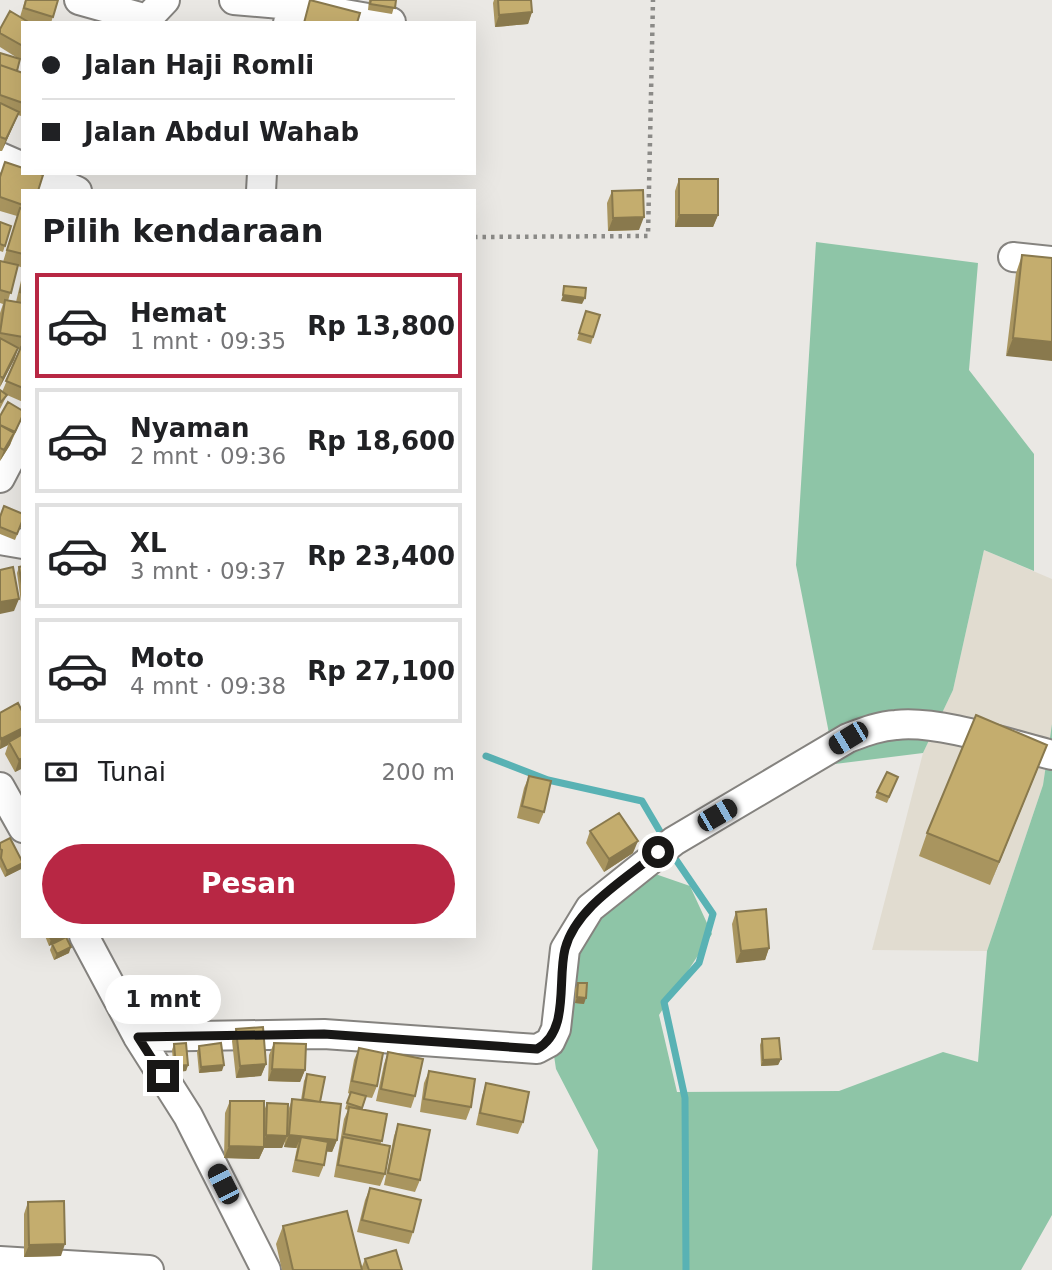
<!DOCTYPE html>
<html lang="id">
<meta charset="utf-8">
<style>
:root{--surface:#fff;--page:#f2f2f2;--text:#202124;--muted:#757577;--line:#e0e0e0;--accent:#b82744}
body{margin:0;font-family:"DejaVu Sans",sans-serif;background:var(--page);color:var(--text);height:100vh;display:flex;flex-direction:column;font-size:26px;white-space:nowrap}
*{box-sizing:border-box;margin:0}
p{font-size:23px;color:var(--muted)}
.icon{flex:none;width:38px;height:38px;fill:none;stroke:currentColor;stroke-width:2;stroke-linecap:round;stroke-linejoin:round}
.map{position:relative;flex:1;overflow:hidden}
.drawer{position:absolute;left:21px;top:189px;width:455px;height:749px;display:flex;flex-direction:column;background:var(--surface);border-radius:0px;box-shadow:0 7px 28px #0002}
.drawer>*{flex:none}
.guide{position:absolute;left:21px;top:21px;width:455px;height:154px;border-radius:0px;box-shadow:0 7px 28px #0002;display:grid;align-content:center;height:154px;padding:0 21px;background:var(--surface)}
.end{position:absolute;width:32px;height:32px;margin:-16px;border:9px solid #181716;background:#fff;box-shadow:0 0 0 4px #fff}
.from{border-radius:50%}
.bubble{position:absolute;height:49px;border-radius:24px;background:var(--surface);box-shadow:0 7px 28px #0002;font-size:23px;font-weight:700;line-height:49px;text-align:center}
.car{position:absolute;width:21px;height:42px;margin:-21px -10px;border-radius:9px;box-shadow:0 0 5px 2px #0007;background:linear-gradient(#222 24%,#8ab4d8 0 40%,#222 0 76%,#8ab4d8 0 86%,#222 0)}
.guide b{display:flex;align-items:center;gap:24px;height:66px;font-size:26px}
.guide b+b{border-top:2px solid var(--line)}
.guide i{width:18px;height:18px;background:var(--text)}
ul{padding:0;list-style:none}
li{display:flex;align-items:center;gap:21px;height:105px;margin:0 14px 10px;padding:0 7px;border:4px solid var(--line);border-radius:0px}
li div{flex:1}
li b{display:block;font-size:26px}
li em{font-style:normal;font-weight:700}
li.active{border-color:var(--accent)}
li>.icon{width:63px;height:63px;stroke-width:1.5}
h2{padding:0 21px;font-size:32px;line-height:84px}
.pay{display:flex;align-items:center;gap:18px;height:77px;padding:0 21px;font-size:26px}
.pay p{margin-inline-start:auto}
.action{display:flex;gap:14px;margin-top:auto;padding:14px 21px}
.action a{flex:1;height:80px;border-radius:42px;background:var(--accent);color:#fff;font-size:28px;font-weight:700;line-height:80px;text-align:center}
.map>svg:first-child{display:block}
</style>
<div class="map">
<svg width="1052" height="1270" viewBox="0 0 1052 1270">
<rect width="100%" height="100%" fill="#eae8e4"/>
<path fill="#e1dcd0" d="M984,550l68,29v145l-9,61 -56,166 -115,-1 51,-197 30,-63z"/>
<path fill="#8ec5a7" d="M816,242l162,21 -9,107 65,84v117l-50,-21 -31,140 -30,63 -88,11 -39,-199z
M1052,724v491l-31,55h-429l6,-120 -42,-81 -10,-67 10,-65 82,-69 52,18 22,48 -53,81 18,77 162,-1 104,-39 35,10 9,-111 56,-166z"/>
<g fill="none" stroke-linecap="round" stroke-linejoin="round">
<path stroke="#59b2b4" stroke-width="7" d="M486,756l62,24 94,21 23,39
M670,851l43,63 -14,49 -35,39 21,96 1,172"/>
<g stroke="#85837f" stroke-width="32">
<path id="minor" d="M79,0l68,19 18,-19
M234,0l58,5 -4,18
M292,5l99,17
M0,157l23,10
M37,173l40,18
M261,191l1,-18
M1013,257l39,4
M0,478l23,-44
M0,540l23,4
M0,787l23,41
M84,936l54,101 50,79 78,154
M138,1037l186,-3 213,15 13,-7 6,-13 9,-80 25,-41 84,-67 174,-103c16,-6 31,-12 48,-13 42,-5 113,19 156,30
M0,1261l149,9"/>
</g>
<path stroke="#8b8a87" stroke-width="4.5" stroke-dasharray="3.5 5" stroke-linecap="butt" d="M474,237l174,-1 5,-236"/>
<use href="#minor" stroke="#fff" stroke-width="28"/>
</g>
<path fill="#a9955f" d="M25,0h33l-7,23h-28v38l-3,-2 -3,12 6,2v37l-2,6 -3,-1 -16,36h-2v-98l19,6 -19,-12v-18l20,-12z
M369,0h27l-4,14 -24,-4z
M494,0h37l1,12 -4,12 -33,3 -2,-24z
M0,176l23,15v77l-5,-2 -10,35 8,1 7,-30v130l-16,-7 -7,14v-19l2,2 18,-42 -2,-1 -4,11 -14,27v-74l3,-9 -3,-1v-42l3,1 14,-46 -17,-5z
M679,179l39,36 -5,12h-38v-36z
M612,191l27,39 -31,1 -1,-28z
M0,222l11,4 -8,26 -3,-1z
M1022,255l30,3 -46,98 10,-83z
M586,311l14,4 -9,29 -14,-4z
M0,416l22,2 -12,27 -10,16z
M0,517l23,3 -8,20 -15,-6z
M23,566v35l-2,1 -4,-29 2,-6z
M0,713h23v55l-8,4 -10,-18 3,-9 -8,4z
M1047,745l-57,140 -71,-29 8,-23z
M529,776l15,36 -5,12 -22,-6 7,-30z
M898,777l-11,26 -12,-5 2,-6z
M590,831l43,22 -29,19 -18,-29z
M0,843l23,20 -2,6 -16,8 -5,-10z
M736,912l33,36 -4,12 -29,3 -4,-39z
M45,936h18v3l6,14 -15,7 -4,-10 2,-6 -3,2z
M578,983l6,21 -9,-1v-14z
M236,1029l30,35 -5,12 -25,2 -4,-37z
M762,1039l19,20 -3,6 -17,1 -1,-21z
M274,1043l31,27 -5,12 -32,-1 1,-26z
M174,1044l14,21 -2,6 -12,1 -2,-22z
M199,1046l23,25 -23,2 -2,-21z
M359,1048l18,38 -5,12 -6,-1 -4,13 20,31 -2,3 5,30 -5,12 -46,-9 10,-58 4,-9 -3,-1 5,-15 -2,-1 6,-33z
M388,1052l27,44 -4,12 -35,-7 8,-37z
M429,1071l42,36 -5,13 -46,-8 4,-29z
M307,1074l13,28 17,38 -5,12 -6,-1 -2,14 -5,12 -27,-5 5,-24 -13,-1 1,-6 -3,7h-18l-5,11 -35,-1 1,-45 5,-12 34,10 3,-8 21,8 4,-12 9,1 3,-19z
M486,1083l37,39 -5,12 -42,-9 6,-29z
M398,1124l22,56 -5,12 -31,-7 10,-49z
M370,1188l43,44 -4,12 -52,-12 8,-32z
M28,1202l33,54 -37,1v-43z
M283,1226l78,43 4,-10 37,11h-120l-6,-26z"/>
<path fill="#89794d" d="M532,12l-4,12 -33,3 4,-12z
M19,112l-5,12 -12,27 4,-12z
M679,215h39l-5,12h-38z
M644,217l-5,13 -31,1 5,-13z
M563,295l22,3 -3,6 -21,-3z
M1013,338l39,4v19l-46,-5z
M18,348l-4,12 -14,27 3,-9z
M14,433l-4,12 -10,16 4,-11z
M19,599l-5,12 -14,3v-12z
M23,728v10l-14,4 -1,3 -8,4 1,-10z
M1047,745l-9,23 -48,117 9,-23z
M23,758v10l-8,4 4,-12z
M638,841l-5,12 -29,19 5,-13z
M23,863l-2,6 -16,8 2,-6z
M59,936h4l-1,4 -13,6 2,-7z
M71,947l-2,6 -15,7 3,-6z
M769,948l-4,12 -29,3 5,-12z
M577,997l9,1 -2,6 -9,-1z
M781,1059l-3,6 -17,1 2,-6z
M266,1064l-5,12 -25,2 4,-12z
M188,1065l-2,6 -12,1 2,-6z
M224,1065l-2,6 -23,2 2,-6z
M272,1069l33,1 -5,12 -32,-1z
M266,1135l21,1 -5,12h-18l-5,11 -35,-1 5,-12 33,1z
M289,1135l48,5 -5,12 -34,-3 3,-12 -5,11 -12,-1z
M65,1244l-4,12 -37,1 5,-12z"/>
<path fill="#c4ad6e" stroke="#89794d" stroke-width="2" d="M26,0h32l-5,17 -29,-9z
M310,0l50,13 -3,10h-53z
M371,0h25l-1,8 -25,-4z
M498,0h33l1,12 -33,3z
M10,11l20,12h-7v23l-23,-13v-4z
M0,53l20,6 -3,12 -17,-6z
M0,65l23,8v30l-23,-8z
M0,103l19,9 -13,27 -6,-2z
M5,162l18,6v5h15l5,2 -5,16h-15v14l-23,-8v-20z
M679,179h39v36h-39z
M643,190l1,27 -31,1 -1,-27z
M20,208l3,1v45l-16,-4z
M0,222l11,4 -6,20 -5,-2z
M1022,255l30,3v84l-39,-4z
M0,261l18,4 -7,28 -11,-3z
M23,279v14l-3,-1z
M564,286l22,2 -1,10 -22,-3z
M5,300l18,3v34l-23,-4z
M586,311l14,4 -7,22 -14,-4z
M0,338l18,10 -15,30 -3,-2z
M21,347l2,1v40l-17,-7z
M0,390l7,5 -6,7h-1z
M8,402l15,9v4l-8,17 -15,-7v-9z
M0,425l14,8 -10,17 -4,-2z
M4,506l19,8v5l-6,15 -17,-7v-10z
M23,566v25l-4,-24z
M13,567l6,32 -19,3v-32z
M18,703l5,10v15l-22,11 -1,-3v-23z
M976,715l71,30 -48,117 -72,-29z
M23,734v24l-4,2 -10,-18z
M887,772l11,5 -9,20 -12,-5z
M529,776l22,5 -7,31 -22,-6z
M619,813l19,28 -29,18 -19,-28z
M10,838l13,25 -16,8 -6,-13 1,-8 -2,-1v-6z
M766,909l3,39 -28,3 -5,-39z
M49,936h10l-8,3z
M66,937l5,10 -14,7 -5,-10z
M578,983h9l-1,15 -9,-1z
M263,1027l3,37 -26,2 -4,-37z
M779,1038l2,21 -18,1 -1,-21z
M186,1043l2,22 -12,1 -2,-22z
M221,1043l3,22 -23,2 -2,-21z
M274,1043l32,1 -1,26 -33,-1z
M359,1048l24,5 -6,33 -25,-5z
M388,1052l35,7 -8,37 -34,-7z
M429,1071l46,8 -4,28 -47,-8z
M307,1074l18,3 -5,25 -17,-3z
M486,1083l43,9 -6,30 -43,-9z
M351,1092l15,4 -4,12 -15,-5z
M292,1099l49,5 -4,36 -48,-5z
M230,1101h34v46l-35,-1z
M267,1103l21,1 -1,32 -21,-1z
M349,1107l38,7 -5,27 -38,-7z
M398,1124l32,6 -10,50 -32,-7z
M301,1137l27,5 -4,23 -28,-5z
M343,1137l47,9 -5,28 -47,-9z
M370,1188l51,12 -8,32 -51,-12z
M64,1201l1,43 -36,1 -1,-43z
M347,1211l15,59h-69l-10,-44z
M396,1250l6,20h-33l-4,-11z"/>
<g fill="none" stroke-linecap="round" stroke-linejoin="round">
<path stroke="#181716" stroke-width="9" d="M163,1076l-25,-39 186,-3 213,15c33,-18 20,-68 28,-100 11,-42 61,-70 93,-97"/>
</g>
</svg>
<i class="end from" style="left:658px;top:852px"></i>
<i class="end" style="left:163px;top:1076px"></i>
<div class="bubble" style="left:105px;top:975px;width:116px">1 mnt</div>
<i class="car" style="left:848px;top:738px;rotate:239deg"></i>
<i class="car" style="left:717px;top:815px;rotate:60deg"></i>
<i class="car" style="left:223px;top:1184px;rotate:333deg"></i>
<div class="guide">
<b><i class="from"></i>Jalan Haji Romli</b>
<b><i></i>Jalan Abdul Wahab</b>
</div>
<section class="drawer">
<h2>Pilih kendaraan</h2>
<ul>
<li class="active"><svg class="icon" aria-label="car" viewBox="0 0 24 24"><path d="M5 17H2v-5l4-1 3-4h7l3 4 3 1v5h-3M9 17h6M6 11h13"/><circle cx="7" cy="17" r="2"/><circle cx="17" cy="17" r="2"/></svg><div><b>Hemat</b><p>1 mnt · 09:35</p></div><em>Rp 13,800</em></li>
<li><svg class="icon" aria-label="car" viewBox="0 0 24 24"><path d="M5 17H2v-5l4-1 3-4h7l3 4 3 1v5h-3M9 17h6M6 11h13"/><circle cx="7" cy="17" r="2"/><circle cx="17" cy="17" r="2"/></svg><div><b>Nyaman</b><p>2 mnt · 09:36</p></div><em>Rp 18,600</em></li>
<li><svg class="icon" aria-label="car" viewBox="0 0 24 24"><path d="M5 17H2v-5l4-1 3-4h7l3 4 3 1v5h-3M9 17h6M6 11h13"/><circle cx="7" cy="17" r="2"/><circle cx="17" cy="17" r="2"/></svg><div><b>XL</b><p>3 mnt · 09:37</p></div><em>Rp 23,400</em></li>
<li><svg class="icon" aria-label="car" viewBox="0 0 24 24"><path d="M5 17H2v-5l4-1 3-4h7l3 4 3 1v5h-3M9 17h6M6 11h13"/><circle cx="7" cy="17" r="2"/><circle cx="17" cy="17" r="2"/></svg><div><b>Moto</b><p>4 mnt · 09:38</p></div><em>Rp 27,100</em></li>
</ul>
<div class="pay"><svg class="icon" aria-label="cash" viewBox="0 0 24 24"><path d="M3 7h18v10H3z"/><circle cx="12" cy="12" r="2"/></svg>Tunai<p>200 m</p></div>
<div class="action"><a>Pesan</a></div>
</section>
</div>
